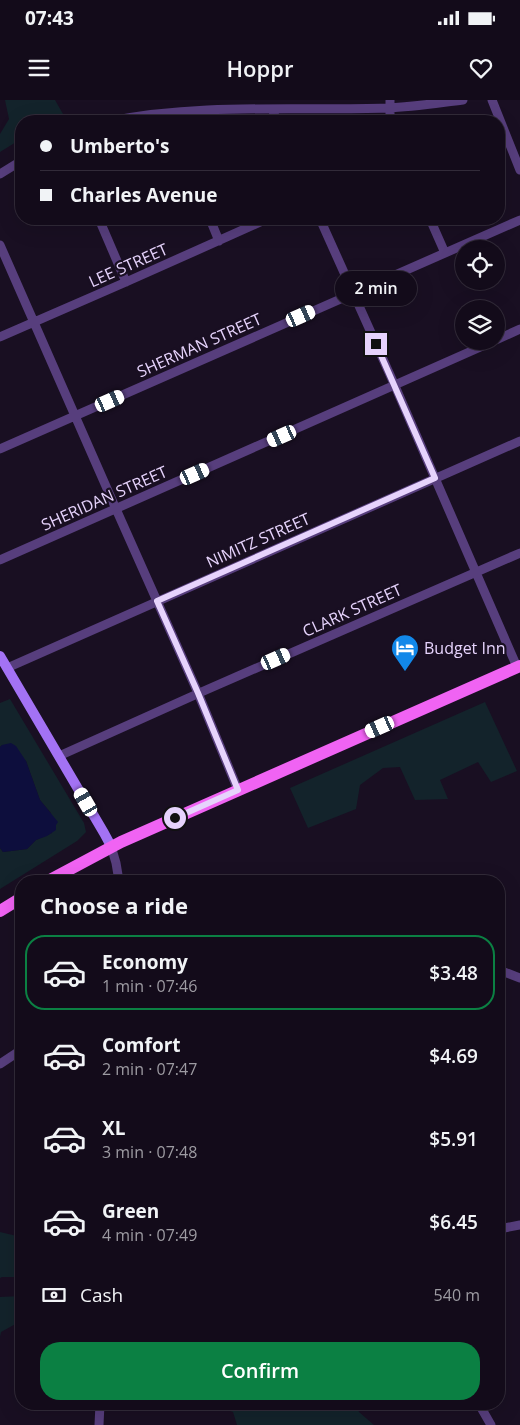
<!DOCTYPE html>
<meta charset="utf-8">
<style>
:root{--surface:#130b1a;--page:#201927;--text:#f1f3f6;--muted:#9d9ba2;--line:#322b39;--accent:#0b8043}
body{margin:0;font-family:"Open Sans",sans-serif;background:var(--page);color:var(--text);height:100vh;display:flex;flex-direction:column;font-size:19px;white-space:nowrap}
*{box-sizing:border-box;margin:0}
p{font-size:16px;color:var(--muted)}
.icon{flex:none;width:28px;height:28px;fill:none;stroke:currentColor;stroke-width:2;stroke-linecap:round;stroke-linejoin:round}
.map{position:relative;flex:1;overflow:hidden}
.details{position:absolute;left:15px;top:775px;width:490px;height:535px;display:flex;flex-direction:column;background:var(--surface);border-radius:20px;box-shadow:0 5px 20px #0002,0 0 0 1px var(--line)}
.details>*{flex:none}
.top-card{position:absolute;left:15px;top:15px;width:490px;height:110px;border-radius:20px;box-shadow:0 5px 20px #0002,0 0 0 1px var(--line);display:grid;align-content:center;height:110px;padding:0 25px;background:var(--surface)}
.fabs{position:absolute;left:455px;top:140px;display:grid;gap:10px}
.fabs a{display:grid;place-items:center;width:50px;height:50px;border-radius:50%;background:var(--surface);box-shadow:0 5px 20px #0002,0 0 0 1px var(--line);font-size:25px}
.end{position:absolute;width:22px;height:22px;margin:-11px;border:6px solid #e6d3fc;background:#111;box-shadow:0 0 0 2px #111}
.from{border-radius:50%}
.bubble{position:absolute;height:35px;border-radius:18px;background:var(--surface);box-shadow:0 5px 20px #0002,0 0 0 1px var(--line);font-size:16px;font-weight:600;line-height:35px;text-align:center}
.car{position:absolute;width:15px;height:30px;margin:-15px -8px;border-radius:6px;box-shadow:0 0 4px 1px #0007;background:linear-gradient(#fff 24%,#345 0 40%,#fff 0 76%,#345 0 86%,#fff 0)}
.top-card b{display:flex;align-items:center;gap:18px;height:48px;font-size:19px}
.top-card b+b{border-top:1px solid var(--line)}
.top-card i{width:12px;height:12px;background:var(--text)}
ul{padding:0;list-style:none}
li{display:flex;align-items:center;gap:15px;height:75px;margin:0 10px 8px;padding:0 15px;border:2px solid transparent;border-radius:20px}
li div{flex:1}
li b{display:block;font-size:19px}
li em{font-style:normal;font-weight:600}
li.current{border-color:var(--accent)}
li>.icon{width:45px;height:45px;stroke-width:1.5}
h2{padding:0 25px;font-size:22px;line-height:60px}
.pay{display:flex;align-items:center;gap:12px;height:55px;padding:0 25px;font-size:19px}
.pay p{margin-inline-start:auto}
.primary-button{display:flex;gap:10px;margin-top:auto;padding:10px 25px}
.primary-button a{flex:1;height:58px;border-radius:20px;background:var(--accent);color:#fff;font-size:20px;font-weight:600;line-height:58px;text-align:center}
.status{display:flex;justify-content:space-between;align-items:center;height:35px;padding:0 25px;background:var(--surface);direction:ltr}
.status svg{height:14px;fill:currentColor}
header{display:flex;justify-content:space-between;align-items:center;height:65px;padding:0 25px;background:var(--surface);font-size:22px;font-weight:600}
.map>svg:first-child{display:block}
</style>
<div class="status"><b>07:43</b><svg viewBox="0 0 49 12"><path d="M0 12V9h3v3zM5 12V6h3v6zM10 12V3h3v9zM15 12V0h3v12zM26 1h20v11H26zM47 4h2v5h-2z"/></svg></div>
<header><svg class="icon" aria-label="menu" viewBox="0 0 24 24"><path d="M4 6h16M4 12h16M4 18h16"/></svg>Hoppr<svg class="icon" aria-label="heart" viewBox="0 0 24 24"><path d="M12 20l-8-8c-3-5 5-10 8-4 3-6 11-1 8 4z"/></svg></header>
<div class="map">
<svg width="520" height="1325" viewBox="0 0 520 1325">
<rect width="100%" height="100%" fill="#190f22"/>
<path fill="#13232b" d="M5,0h50l8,14 -12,7h-30v18l-21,13v-18l9,-15z
M10,599l74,124 2,9 -9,9 -77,48v-41l3,4 24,-3 9,-9 16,-7 -1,-20 -11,-13 -14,-39 -24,-16 -2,2v-44z
M485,602l32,69 -26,11 -13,-20 -38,18 8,19 -33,1 -15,-33 -17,1 -23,17 -4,24 -48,19 -18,-40z
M0,1132l21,5v40h-19l-2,1z
M21,1196v25l-20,11 -1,5v-40z
M210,1304h146l3,8 15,13h-137l-4,-13z"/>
<path fill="#0d0e3d" d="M11,643l5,3 10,15 14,39 18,22 -2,3v5l-9,6 -11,4 -9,9 -24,3 -3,-4v-101l2,-2z"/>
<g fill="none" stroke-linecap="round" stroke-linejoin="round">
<path stroke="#573e7d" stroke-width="9" d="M492,0l28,70
M272,9l5,12
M111,21c90,-18 185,-10 276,-13 26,-1 51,-5 76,-8
M390,21v-21
M0,74l21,-13
M99,119l27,63
M210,119l9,22
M320,119l75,167 122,281
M430,119l15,34
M0,145l116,264 82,184 40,97
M0,237l126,-55 141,-63
M496,240l24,-11
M0,349l520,-229
M0,460l494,-219
M7,568l513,-227
M59,656l147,-66 314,-137
M111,746l5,17 3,18
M499,870l21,8
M0,964l21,-14
M499,1129l21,-4
M479,1304l12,21
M99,1325l1,-21"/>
<path stroke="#a372f4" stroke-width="10" d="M0,556l104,177 7,13"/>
<path stroke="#f063f3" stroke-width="12" d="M48,781l73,-39 399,-176
M0,811l21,-13"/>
</g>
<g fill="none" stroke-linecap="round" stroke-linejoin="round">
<path stroke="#e6d3fc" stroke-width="6" d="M175,718l63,-28 -40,-97 -41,-92 278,-123 -59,-134"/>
</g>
<defs>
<g id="hotel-pin" transform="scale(1.4375)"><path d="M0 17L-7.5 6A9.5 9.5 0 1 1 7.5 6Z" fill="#1288e9" stroke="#190f22"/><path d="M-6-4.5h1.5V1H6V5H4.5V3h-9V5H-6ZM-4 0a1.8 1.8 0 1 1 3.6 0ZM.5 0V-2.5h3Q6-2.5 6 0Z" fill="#fff"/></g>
</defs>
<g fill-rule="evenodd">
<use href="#hotel-pin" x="405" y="548"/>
</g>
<g text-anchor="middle" stroke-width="4.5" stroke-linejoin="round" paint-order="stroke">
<g font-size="16" fill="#e6d3fc" stroke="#190f22">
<text transform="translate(128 165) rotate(-24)" y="6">LEE STREET</text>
<text transform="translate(199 245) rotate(-24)" y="6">SHERMAN STREET</text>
<text transform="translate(104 398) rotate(-24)" y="6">SHERIDAN STREET</text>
<text transform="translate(258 440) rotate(-24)" y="6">NIMITZ STREET</text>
<text transform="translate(352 510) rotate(-24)" y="6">CLARK STREET</text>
</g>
<g font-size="16" fill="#e6d3fc" stroke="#190f22" text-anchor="start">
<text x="424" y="554">Budget Inn</text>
</g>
</g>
</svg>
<div class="fabs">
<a><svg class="icon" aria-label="locate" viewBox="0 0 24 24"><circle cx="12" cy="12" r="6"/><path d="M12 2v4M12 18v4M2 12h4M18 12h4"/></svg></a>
<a><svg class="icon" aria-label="layers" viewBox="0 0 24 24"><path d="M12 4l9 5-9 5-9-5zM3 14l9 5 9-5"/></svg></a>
</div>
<i class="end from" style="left:175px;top:718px"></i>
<i class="end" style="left:376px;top:244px"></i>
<div class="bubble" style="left:335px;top:171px;width:82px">2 min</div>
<i class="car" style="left:301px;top:216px;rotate:66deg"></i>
<i class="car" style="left:110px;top:301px;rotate:66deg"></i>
<i class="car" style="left:282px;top:336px;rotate:246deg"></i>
<i class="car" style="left:195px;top:374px;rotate:66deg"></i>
<i class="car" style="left:276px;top:559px;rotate:66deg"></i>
<i class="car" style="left:380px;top:627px;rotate:246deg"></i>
<i class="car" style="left:86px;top:702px;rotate:330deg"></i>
<div class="top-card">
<b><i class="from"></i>Umberto's</b>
<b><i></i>Charles Avenue</b>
</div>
<section class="details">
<h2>Choose a ride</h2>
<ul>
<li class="current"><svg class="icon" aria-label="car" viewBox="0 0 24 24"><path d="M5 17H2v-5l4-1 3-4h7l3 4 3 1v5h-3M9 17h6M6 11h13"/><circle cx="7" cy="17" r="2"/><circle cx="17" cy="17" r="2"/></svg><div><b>Economy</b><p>1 min · 07:46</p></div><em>$3.48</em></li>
<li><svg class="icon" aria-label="car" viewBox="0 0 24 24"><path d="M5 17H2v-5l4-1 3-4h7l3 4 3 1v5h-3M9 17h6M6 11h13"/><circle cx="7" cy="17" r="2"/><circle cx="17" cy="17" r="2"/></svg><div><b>Comfort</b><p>2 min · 07:47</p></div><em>$4.69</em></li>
<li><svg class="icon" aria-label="car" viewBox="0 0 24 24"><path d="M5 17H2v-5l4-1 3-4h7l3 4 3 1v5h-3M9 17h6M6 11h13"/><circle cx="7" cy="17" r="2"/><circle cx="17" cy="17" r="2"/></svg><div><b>XL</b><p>3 min · 07:48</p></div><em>$5.91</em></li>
<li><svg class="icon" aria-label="car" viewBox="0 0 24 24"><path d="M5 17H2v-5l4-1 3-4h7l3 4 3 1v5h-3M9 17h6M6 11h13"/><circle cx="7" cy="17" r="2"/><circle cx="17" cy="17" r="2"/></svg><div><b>Green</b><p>4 min · 07:49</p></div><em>$6.45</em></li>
</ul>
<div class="pay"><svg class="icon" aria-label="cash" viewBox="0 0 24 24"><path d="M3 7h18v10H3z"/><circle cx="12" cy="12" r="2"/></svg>Cash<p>540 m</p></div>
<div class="primary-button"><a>Confirm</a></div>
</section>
</div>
